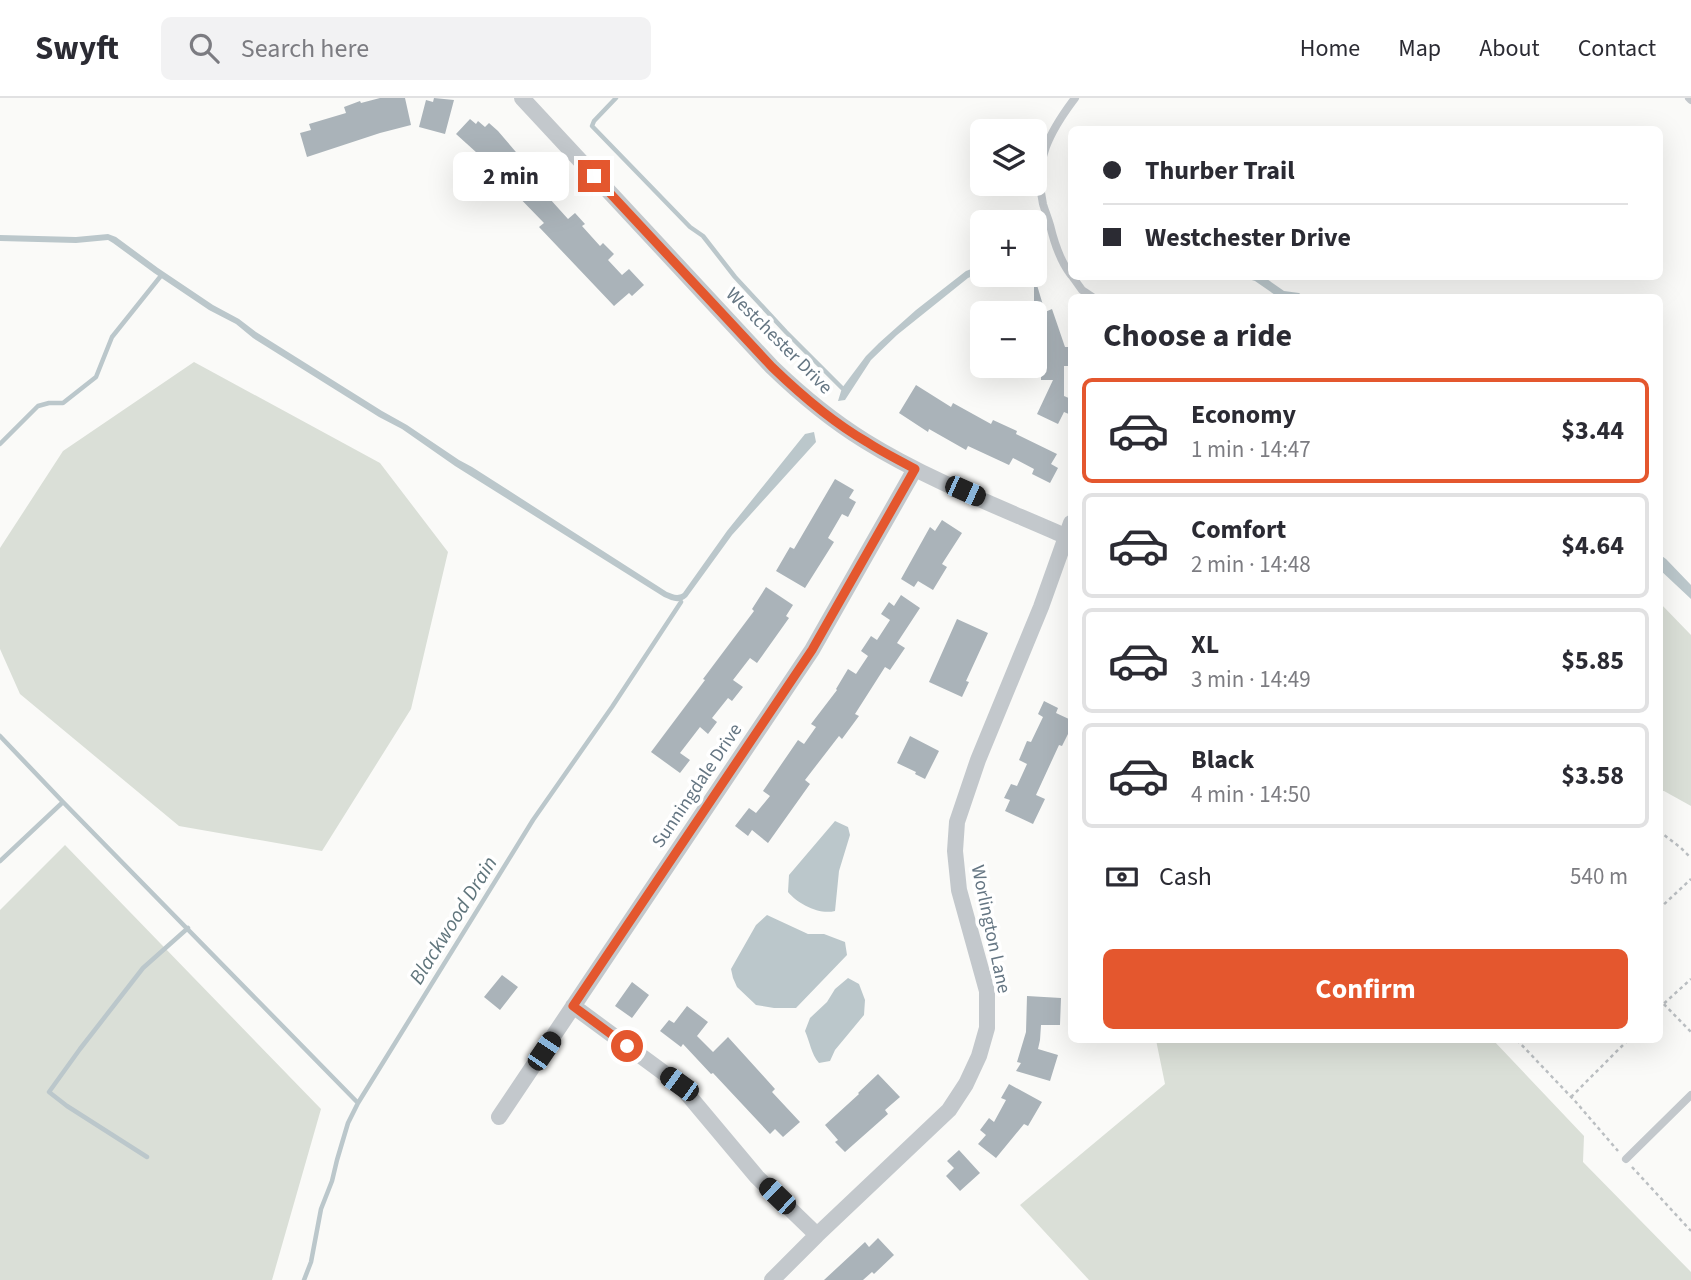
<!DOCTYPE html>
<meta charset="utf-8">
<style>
:root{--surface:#fff;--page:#f2f2f3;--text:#2b2b33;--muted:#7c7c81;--line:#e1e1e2;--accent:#e4572e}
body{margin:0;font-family:"Source Sans 3",sans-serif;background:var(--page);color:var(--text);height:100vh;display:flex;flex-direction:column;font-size:26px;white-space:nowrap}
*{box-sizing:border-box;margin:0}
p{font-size:23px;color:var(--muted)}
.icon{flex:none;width:38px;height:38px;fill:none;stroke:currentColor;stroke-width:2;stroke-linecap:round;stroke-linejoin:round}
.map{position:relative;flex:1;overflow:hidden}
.panel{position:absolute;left:1068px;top:196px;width:595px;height:749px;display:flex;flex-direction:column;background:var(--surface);border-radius:10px;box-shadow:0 7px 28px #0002}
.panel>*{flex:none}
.guide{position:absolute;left:1068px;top:28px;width:595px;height:154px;border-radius:10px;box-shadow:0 7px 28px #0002;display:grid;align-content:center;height:154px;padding:0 35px;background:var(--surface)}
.controls{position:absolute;left:970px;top:21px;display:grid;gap:14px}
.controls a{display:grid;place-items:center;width:77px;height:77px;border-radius:10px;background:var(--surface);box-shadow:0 7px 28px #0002;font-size:35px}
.end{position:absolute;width:32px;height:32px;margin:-16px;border:9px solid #e4572e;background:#fff;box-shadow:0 0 0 4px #fff}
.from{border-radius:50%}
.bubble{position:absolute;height:49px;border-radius:10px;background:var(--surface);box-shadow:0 7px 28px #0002;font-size:23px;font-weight:700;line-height:49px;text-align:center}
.car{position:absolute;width:21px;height:42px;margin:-21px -10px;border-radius:9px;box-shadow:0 0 5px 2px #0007;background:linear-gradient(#222 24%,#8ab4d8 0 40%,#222 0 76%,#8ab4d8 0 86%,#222 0)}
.guide b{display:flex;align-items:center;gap:24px;height:66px;font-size:26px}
.guide b+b{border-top:2px solid var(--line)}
.guide i{width:18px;height:18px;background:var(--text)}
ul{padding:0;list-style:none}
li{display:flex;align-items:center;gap:21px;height:105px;margin:0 14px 10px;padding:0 21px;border:4px solid var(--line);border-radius:10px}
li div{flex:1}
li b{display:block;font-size:26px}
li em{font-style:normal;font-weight:700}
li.on{border-color:var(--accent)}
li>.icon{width:63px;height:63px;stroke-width:1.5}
h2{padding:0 35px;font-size:32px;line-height:84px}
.pay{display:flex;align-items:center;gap:18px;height:77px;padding:0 35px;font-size:26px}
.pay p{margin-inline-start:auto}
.button{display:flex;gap:14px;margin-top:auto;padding:14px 35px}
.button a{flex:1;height:80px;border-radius:10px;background:var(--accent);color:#fff;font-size:28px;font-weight:700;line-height:80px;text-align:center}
header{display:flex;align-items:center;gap:42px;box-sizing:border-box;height:98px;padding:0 35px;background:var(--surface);border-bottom:2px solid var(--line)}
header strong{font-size:33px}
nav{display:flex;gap:38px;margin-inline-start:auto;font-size:24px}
.search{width:490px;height:63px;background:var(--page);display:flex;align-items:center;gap:18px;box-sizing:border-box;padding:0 24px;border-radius:10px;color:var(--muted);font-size:26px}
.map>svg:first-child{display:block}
</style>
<header>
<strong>Swyft</strong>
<div class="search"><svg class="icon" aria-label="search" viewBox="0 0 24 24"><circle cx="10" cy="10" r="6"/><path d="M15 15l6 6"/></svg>Search here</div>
<nav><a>Home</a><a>Map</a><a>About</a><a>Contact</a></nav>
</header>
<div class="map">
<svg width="1691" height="1182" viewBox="0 0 1691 1182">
<rect width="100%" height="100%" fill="#fafaf8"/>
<path fill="#dadfd7" d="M194,264l186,101 68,89 -37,157 -89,142 -143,-25 -159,-132 -20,-45v-101l63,-97z
M1659,504l32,33v171l-27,-15h-5z
M65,747l256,264 -49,171h-272v-370z
M1156,942h337l91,96 -1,26 108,110v8h-602l-69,-75 145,-121z"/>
<path fill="#bbc7cb" d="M108,136l8,3 42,31 55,37 26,14 17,13 126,79 25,14 52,35 13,7 195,125c6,2 10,5 16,1l44,-62 78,-97 9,-2 2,10 -84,93 -45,62c-8,7 -14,4 -23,0l-209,-131 -53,-37 -23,-12 -126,-79 -17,-14 -27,-14 -55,-37 -41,-30 -5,-3 -32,3 -76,-2v-6l76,2z
M982,167v7l-14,6 -71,57 -26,25 -26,40 -7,1 4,-13 24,-32 13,-13 37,-33 50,-39z
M1242,179h22l20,14 15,2 5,4h-26l-23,-16z
M1659,456l7,5 25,26v14l-32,-30z
M835,723l13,6 2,8 -11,36 -4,40c-16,4 -37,-7 -47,-19l1,-17z
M767,817l41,19h16l21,8 2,13 -51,53h-22l-18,-3 -19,-18 -4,-9 -2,-9 25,-44z
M848,880l11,6 6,16 -1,15 -29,35 -5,11 -11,2c-8,-9 -9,-21 -14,-32l5,-13 17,-16 8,-13z"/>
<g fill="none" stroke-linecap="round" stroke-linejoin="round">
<path stroke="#bbc7cb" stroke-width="4.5" d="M616,0l-22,23 -2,5 98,101 13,9 32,41 51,55 56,56
M0,346l38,-38 11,-3h14l33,-26 16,-40 48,-60
M0,638l63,66 295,301
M0,763l63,-59
M147,1059l-80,-51 -18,-14 31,-43 63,-81 45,-40
M304,1182l7,-18 10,-53 11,-28 5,-21 11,-37 10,-20 175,-283 79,-113 69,-105"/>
</g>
<path fill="#aab3b9" d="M380,0h25l6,27 -31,8 -73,24 -7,-24 11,-3 -2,-6 37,-11 -2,-6 16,-6 1,2z
M434,0l20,2 -9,34 -26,-7 7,-27 7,2z
M470,21l6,5 2,-3 7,6 4,-4 9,8 29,34 -4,3 18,19 6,-5 10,11 -7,6 18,20 7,-6 10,11 -3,2 18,20 3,-3 11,11 -6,6 14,15 7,-6 15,16 -12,11 -3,-3 -15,13 -75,-79 5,-4 -38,-39 -4,3 -20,-22 5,-3 -31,-28z
M1034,187h3l8,27 7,-3 13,38h6v19h-7v30l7,3v16l-7,-3 -6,12 -21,-10 16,-34h-12v-48l-7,3z
M916,287l35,22 2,-4 38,21 2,-4 24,11 -1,3 41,20 -6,10 7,4 -8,15 -18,-9 2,-5 -21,-11 -4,7 -41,-19 -2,4 -37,-21 -1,3 -29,-19z
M835,381l19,11 -5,8 7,4 -8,15 -6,-3 -14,24 6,4 -29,46 -29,-17 14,-24 4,2z
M942,422l20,13 -20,31 5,3 -14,23 -15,-9 -4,6 -13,-8 29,-52 5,4z
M766,489l27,18 -7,11 3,2 -32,45 -7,-5 -17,22 10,7 -11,14 -4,-3 -16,20 5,4 -9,12 -8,-7 -20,26 10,7 -10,13 -29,-21 54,-72 -2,-1 51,-68 -2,-2z
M901,497l19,13 -23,35 8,5 -15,22 -5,-3 -30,47 4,2 -17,23 -3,-3 -34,44 5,4 -42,59 -16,-13 -4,6 -13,-10 14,-18 7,5 14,-17 -7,-5 35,-51 6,4 12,-17 -5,-3 26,-34 -1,-1 12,-20 8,5 12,-18 -7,-5 10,-15 6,4 13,-20 -9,-6 8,-12 5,4z
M957,521l31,14 -22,48 3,1 -7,15 -33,-15z
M1044,603l14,7 -2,5 15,7v8l-9,18 -3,-1 -23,50 9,4 -12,25 -28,-13 5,-11 -6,-2 7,-14 6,2 10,-22 -8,-4 8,-19 4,1 12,-25 -5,-3z
M910,638l29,15 -14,28 -10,-5 1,-2 -19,-9z
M502,877l16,12 -18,23 -16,-13z
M632,884l17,13 -17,23 -17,-12z
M1027,898l34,2 -1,27h-19l-1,15 -2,9 20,6 -8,26 -34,-10 5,-8 -4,-1 9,-30z
M687,908l21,16 -11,14 16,16 15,-15 47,52 -3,3 28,30 -17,15 -8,-8 -5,5 -57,-61 -2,1 -28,-30 -2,3 -21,-16 9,-11 5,3z
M878,976l22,23 -15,13 3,4 -43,38 -10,-10 3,-2 -13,-15 34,-31 -1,-1z
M1009,986l33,18 -14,24 -4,-2 -28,34 -18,-14 8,-9 -6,-5 9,-12 5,4 12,-22 -5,-2z
M959,1052l21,23 -20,18 -14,-15 8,-8 -7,-7z
M878,1140l16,17 -20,19 -2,-2 -9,8h-39l41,-38 4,5z"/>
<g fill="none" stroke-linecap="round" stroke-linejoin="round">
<path stroke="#bbbfc2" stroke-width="2.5" stroke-dasharray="3.5 3.5" stroke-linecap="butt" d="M1659,733l22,17 10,10
M1659,811l32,-30
M1659,901l32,33
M1659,910l32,-29
M1517,942l58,61 43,50
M1571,999l57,-57
M1632,1069l59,64"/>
<path stroke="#c3c8cc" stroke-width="8" d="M1689,0l2,2
M1071,177c-10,-13 -17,-33 -21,-50 -2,-7 -5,-14 -7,-21 -10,-43 7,-73 32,-106
M1072,178l10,14 12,8
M1626,1061l65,-64"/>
<path stroke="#c3c8cc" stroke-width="16" d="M522,0l250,269c29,28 59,53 93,74 61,38 134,66 200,95
M573,908l106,78 78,93 60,58
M499,1019l313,-467 103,-181
M772,1182l45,-45 132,-125 17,-26 13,-28 8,-28v-37l-28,-101 -4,-39 2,-29 21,-62 63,-153 30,-84"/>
</g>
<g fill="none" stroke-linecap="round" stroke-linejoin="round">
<path stroke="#e4572e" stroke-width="9" d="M594,78l178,191c29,28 60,55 95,75 15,10 32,18 48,27l-103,181 -239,356 54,40"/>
</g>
<g text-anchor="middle" stroke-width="7" stroke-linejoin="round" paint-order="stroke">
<g font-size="19" fill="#657683" stroke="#fff">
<text transform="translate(780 242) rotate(45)" y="7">Westchester Drive</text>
<text transform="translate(696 687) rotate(-56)" y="7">Sunningdale Drive</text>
<text transform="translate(992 831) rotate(78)" y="7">Worlington Lane</text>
</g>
<g font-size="21" font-style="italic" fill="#60757c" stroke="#fff">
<text transform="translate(453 822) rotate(-58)" y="7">Blackwood Drain</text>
</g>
</g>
</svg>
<div class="controls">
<a><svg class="icon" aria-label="layers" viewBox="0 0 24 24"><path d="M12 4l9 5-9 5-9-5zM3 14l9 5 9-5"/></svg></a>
<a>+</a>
<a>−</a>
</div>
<i class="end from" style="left:627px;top:948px"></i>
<i class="end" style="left:594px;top:78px"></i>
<div class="bubble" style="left:453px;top:54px;width:116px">2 min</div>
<i class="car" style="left:965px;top:393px;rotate:114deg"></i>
<i class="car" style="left:544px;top:953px;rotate:34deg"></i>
<i class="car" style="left:679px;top:986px;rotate:306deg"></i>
<i class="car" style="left:777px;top:1098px;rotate:314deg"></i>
<div class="guide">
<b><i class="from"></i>Thurber Trail</b>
<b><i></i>Westchester Drive</b>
</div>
<section class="panel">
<h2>Choose a ride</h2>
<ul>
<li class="on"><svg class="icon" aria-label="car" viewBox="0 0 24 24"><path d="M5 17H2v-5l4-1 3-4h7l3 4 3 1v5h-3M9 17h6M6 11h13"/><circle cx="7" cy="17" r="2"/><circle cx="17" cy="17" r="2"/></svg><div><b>Economy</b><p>1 min · 14:47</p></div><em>$3.44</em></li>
<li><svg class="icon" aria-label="car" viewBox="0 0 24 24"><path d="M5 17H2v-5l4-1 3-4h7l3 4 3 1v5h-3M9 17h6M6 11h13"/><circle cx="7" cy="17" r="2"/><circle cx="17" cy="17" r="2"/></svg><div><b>Comfort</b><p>2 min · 14:48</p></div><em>$4.64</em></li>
<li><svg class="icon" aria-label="car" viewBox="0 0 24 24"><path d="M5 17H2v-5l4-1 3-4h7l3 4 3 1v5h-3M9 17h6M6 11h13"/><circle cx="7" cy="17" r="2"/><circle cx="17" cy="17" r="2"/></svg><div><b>XL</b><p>3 min · 14:49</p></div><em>$5.85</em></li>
<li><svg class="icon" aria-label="car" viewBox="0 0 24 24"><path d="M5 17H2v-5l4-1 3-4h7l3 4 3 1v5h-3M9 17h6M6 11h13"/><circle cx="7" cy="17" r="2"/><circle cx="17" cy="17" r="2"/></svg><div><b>Black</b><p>4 min · 14:50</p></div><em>$3.58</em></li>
</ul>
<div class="pay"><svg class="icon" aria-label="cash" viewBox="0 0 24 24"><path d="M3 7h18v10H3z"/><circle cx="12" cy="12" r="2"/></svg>Cash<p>540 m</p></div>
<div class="button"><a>Confirm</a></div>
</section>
</div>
